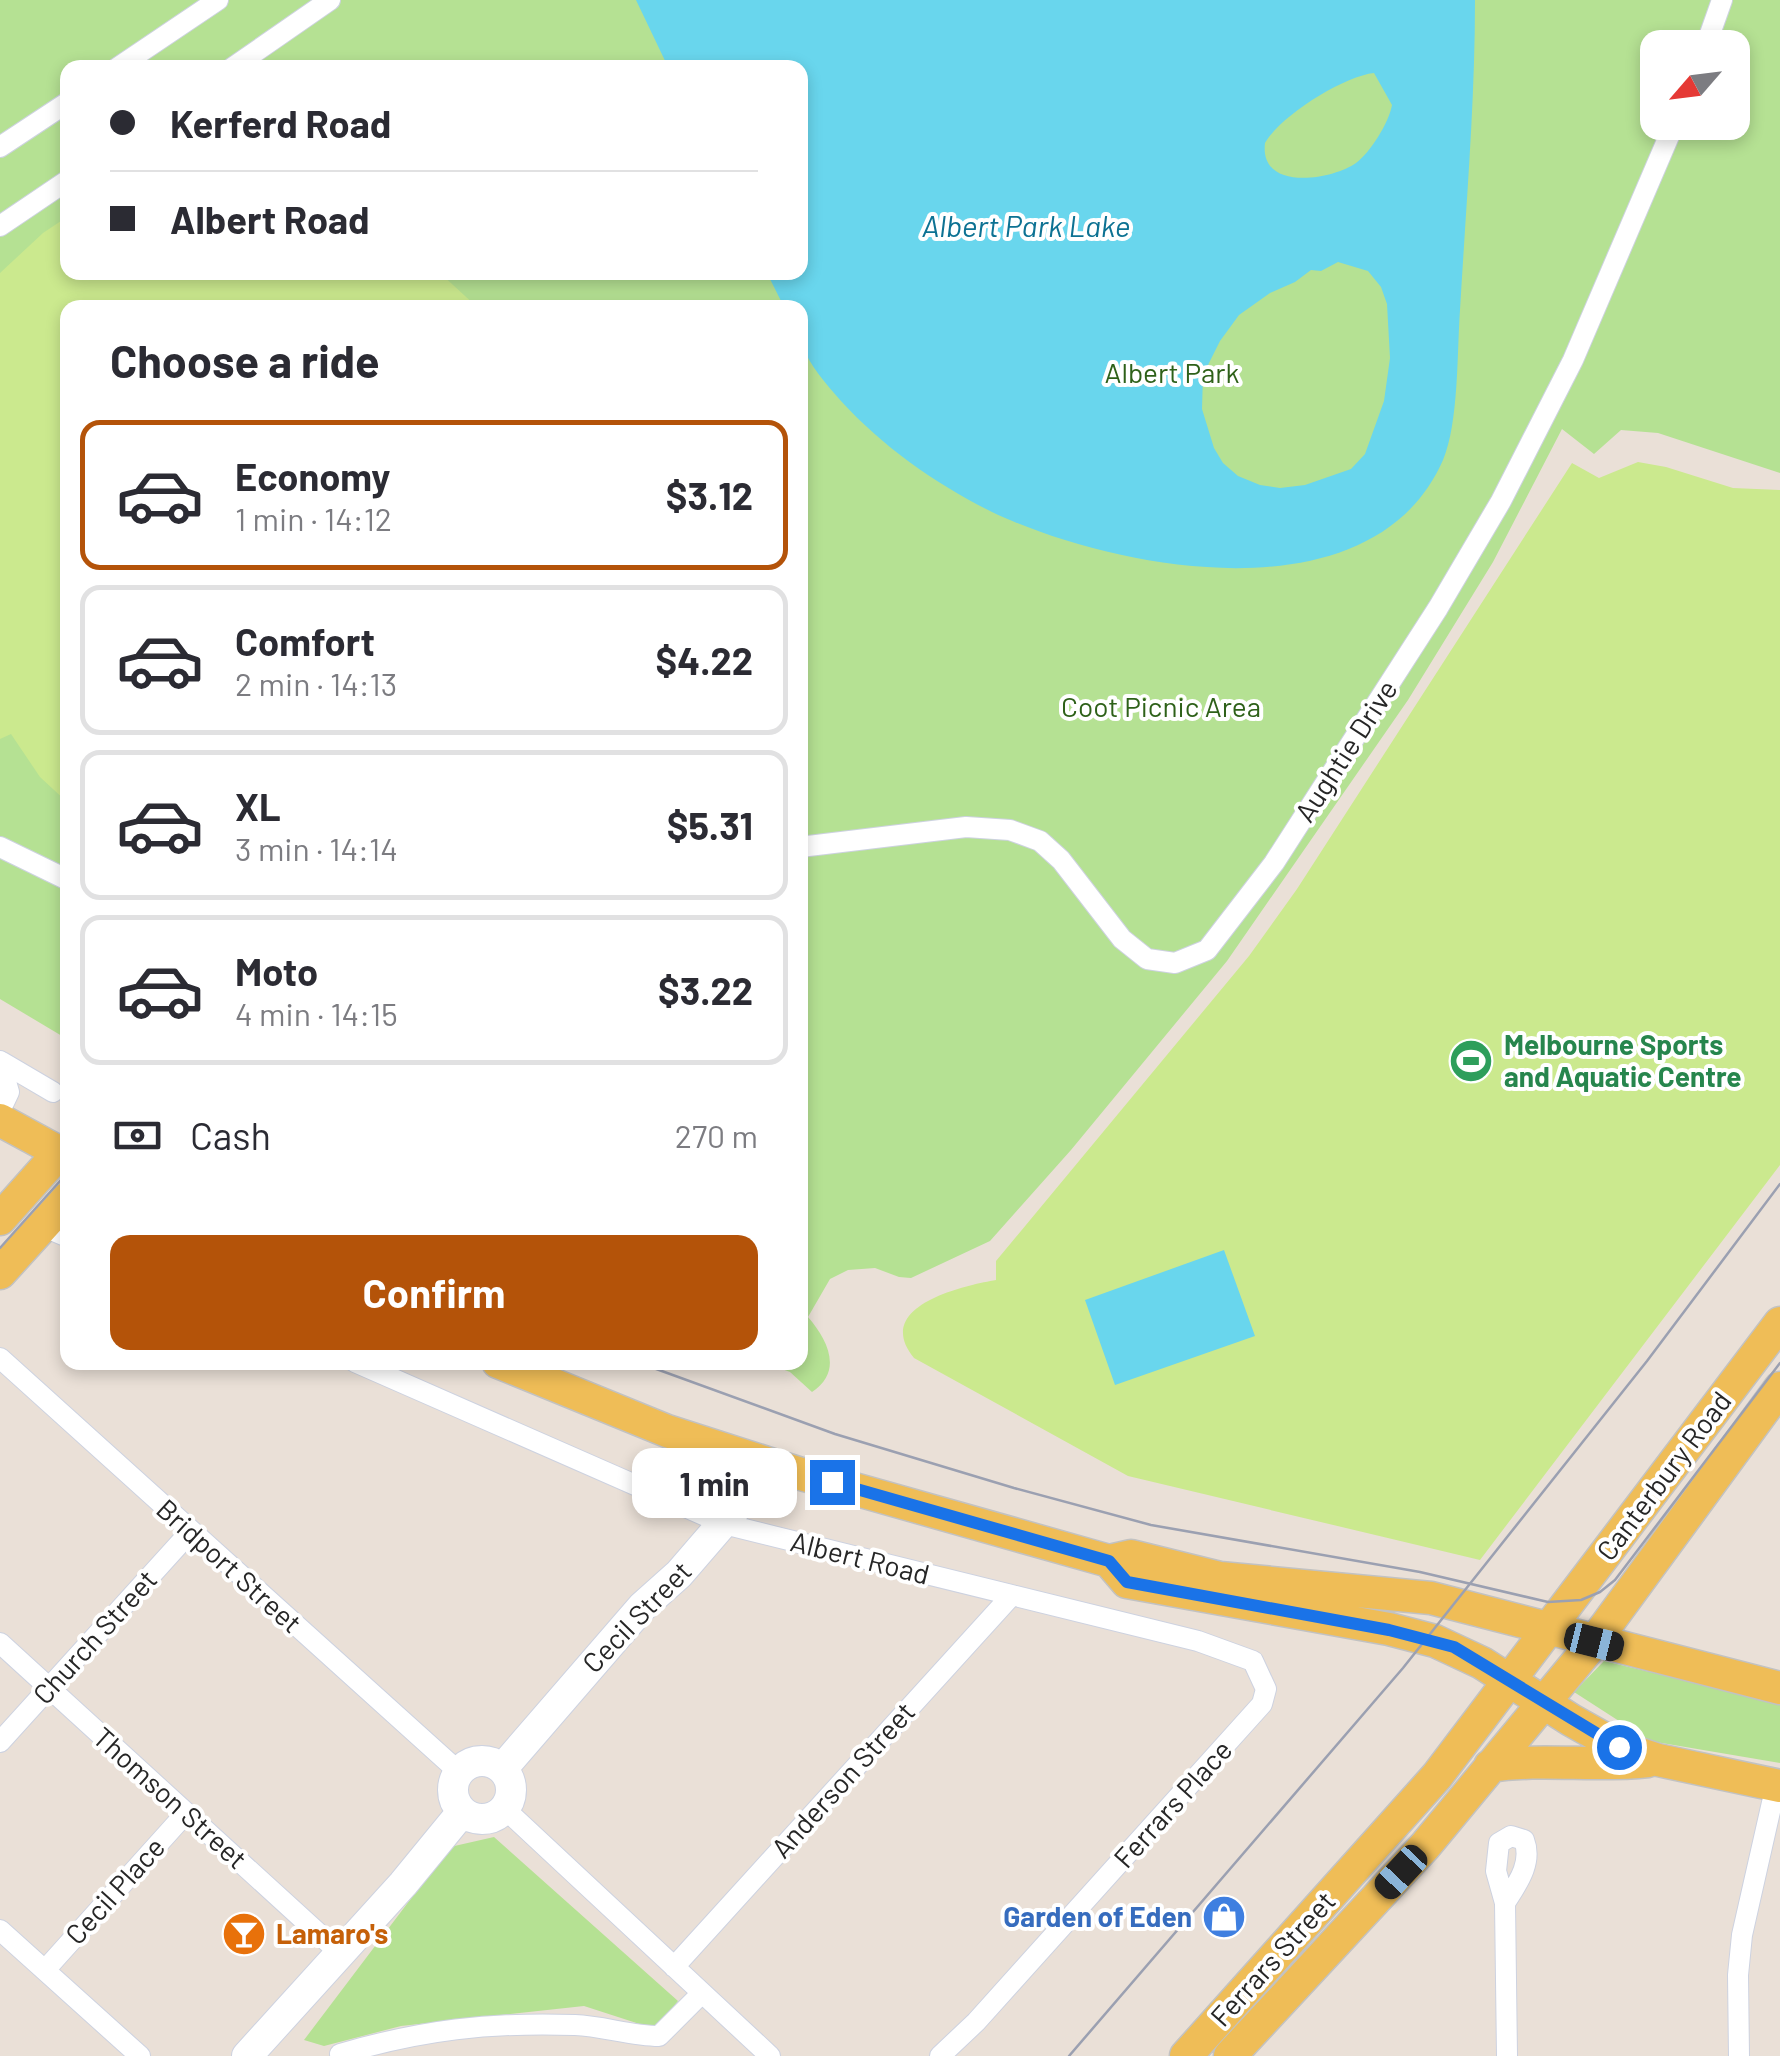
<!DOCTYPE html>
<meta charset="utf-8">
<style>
:root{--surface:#fff;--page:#f2f2f3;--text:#2b2b33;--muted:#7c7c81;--line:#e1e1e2;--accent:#b45309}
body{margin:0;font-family:Barlow,sans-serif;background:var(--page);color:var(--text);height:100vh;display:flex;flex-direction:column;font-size:38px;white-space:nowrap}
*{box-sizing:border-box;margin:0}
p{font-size:32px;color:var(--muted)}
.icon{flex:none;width:55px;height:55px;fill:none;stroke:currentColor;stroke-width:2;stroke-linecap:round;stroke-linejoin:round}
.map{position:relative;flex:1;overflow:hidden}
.drawer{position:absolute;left:60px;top:300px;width:748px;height:1070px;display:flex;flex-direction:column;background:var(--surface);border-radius:20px;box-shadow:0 5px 15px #0003}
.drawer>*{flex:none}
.hud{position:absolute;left:60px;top:60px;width:748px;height:220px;border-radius:20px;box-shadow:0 5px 15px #0003;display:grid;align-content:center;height:220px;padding:0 50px;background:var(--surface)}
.needle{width:65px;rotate:242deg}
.tools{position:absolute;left:1640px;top:30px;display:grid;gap:20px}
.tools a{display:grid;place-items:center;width:110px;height:110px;border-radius:20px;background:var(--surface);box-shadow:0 5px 15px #0003;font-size:50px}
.end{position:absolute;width:45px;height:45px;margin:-22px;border:12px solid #1a73e8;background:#fff;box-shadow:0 0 0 5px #fff}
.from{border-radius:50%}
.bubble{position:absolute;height:70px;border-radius:20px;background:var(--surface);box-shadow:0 5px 15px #0003;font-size:32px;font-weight:700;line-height:70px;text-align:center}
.car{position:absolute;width:30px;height:60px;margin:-30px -15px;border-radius:12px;box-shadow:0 0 8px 2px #0007;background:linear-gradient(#222 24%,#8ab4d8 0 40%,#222 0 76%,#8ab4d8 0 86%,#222 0)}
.hud b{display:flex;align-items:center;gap:35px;height:95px;font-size:38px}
.hud b+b{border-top:2px solid var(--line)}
.hud i{width:25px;height:25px;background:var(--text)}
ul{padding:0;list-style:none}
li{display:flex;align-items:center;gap:30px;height:150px;margin:0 20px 15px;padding:0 30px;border:5px solid var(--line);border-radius:20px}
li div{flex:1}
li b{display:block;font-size:38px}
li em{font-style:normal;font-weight:700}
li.current{border-color:var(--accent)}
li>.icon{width:90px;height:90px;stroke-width:1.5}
h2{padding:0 50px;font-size:45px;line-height:120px}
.pay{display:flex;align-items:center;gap:25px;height:110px;padding:0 50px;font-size:38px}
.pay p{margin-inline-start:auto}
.button{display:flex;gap:20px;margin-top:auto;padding:20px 50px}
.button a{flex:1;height:115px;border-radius:20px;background:var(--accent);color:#fff;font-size:40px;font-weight:700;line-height:115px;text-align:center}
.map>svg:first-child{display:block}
</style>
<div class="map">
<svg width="1780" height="2056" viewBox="0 0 1780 2056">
<rect width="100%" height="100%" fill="#eae0d7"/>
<path fill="#b5e193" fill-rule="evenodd" d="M0,0h1780v473l-122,-40 -37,-3 -27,24 -32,-25 -69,133 -85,138 -181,261 -156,189 -81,91 -79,37 -12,-1 -24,-9 -27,2 -18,9 -22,38c19,22 36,54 4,75l-22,-20 -24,-9 34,-1v-1054h-732l-1,731 -67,-40zM1658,48h74v74h-74zM68,68h732v204h-732z
M1604,1661l176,42v60l-130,-22 -76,-49z
M494,1837l184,164 -23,28 -71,-23 -183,20 -77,20 -20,-6 146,-193z"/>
<path fill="#cbe98e" d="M67,217l1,55 372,1 37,34 -409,1 -1,494 -27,-25 -29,-43 -11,5v-466l43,-40z
M1638,462l28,5 67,21 47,2v675l-300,395 -352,-84 -214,-118c-42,-51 47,-72 82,-78v-19l253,-305 48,-67 275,-426 27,15z"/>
<path fill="#69d6ed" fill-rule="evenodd" d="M636,0h839c0,104 -9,206 -15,310 -3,41 -1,113 -17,150 -70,160 -327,111 -451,52 -56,-28 -109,-65 -151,-111 -15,-17 -31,-35 -39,-56 -4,-11 -2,-26 -2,-37l-16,-1 -17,-34 33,-1v-204l-132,-1zM1374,73l18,32c-3,17 -21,47 -36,58 -24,17 -97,29 -91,-20 15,-27 79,-67 109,-70zM1338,262l30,9 13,16 6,17 3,54 -6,43 -19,53 -14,15 -46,16 -25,3 -20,-3 -22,-9 -15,-13 -9,-15 -12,-39 1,-34 17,-34 19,-26 31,-22 25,-11 16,-12 10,1z
M1224,1250l31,86 -140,49 -30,-85z"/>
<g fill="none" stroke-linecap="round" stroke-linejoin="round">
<g stroke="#cdd2e0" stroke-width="22">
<path id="street" d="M1705,48l17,-48
M117,68l101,-68
M232,68l98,-68
M0,147l68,-45
M0,226l68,-46
M0,847l68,33
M800,847l166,-20 44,3 30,11 21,19 61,79 25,20 28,4 32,-13 67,-87 164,-255 63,-107 72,-141 102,-238
M0,1061l9,31 -9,19
M2,1062l51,30
M42,1226l26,11
M0,1358l459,414
M355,1362l369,162 474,117 55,20 13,28 -4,15 -286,318 -36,34
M0,1643l340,310
M0,1742l191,-211
M505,1809l265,247
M1505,1903c12,-19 28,-40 19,-63l-13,-4 -12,7 -3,28 9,32 2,153
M0,1930l140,126
M674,1967l338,-372
M45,1970l141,-157
M340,2054c82,-24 149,-32 235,-29 28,1 56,11 84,11l43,-43
M1739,2056l-1,-81 4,-40 34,-150"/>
</g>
<g stroke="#cdd2e0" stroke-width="32">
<path id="secondary" d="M453 1790a29 29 0 1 1 58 0a29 29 0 1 1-58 0Z
M502,1769l140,-162 37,-33 94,-109
M247,2056l156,-172 59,-72"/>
</g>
<g stroke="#c2c2c2" stroke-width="35">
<path id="primary" d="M0,1120l68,37
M0,1219l59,-66
M0,1273l68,-75
M498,1362l169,69 134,43 308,87 22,-5 89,22 211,20 349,90
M1109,1561l18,21 262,47 46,12 47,22 89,57 48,27 39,13 122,26
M1490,1766c53,-8 105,1 158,-5
M1186,2056l251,-280 343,-453
M1230,2056l195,-210 169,-204 186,-254"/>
</g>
<use href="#street" stroke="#fff" stroke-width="20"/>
<use href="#secondary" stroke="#fff" stroke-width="30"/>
<use href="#primary" stroke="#efbd57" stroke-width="32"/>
<path stroke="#9ba0b1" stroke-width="2.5" d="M0,1248l68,-76
M637,1362l198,72 179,54 137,37 269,47 128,30 33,-2 19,-8 15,-12 165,-217
M1069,2056l334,-388 244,-307 133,-177"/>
</g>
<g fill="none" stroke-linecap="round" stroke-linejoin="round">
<path stroke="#1a73e8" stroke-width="12" d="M832,1482l277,79 18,21 262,48 65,17 165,100"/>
</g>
<defs>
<g id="stadium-disc" transform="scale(2.25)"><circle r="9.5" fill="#2e9e5b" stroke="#fff"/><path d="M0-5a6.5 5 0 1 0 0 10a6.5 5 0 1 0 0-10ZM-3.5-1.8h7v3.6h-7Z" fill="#fff"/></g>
<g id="shop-disc" transform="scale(2.25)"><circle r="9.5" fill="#3f7fe0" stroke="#fff"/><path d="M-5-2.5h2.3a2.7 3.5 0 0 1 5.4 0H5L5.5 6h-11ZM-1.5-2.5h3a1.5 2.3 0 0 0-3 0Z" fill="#fff"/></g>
<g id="bar-disc" transform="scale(2.25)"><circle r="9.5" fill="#e8710a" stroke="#fff"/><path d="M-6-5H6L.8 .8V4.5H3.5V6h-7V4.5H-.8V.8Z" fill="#fff"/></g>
</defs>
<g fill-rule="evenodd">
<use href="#stadium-disc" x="1471" y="1061"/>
<use href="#shop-disc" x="1224" y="1917"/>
<use href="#bar-disc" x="244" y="1934"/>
</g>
<g text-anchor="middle" stroke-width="8" stroke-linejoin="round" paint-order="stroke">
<g font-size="28" fill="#2e6119" stroke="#fff">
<text x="1172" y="383">Albert Park</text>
<text x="1161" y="717">Coot Picnic Area</text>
</g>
<g font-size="28" fill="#262626" stroke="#fff">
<text transform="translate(1346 751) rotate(-57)" y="10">Aughtie Drive</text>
<text transform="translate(1664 1476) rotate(-53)" y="10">Canterbury Road</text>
<text transform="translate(860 1558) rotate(14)" y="10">Albert Road</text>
<text transform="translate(229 1566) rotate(42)" y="10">Bridport Street</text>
<text transform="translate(637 1617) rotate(-46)" y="10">Cecil Street</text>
<text transform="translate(95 1637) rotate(-48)" y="10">Church Street</text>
<text transform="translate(843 1780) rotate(-48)" y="10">Anderson Street</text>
<text transform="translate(170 1798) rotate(42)" y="10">Thomson Street</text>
<text transform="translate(1173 1804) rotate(-48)" y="10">Ferrars Place</text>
<text transform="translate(115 1891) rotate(-48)" y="10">Cecil Place</text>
<text transform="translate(1273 1959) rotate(-48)" y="10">Ferrars Street</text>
</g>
<g font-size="28" font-weight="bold" fill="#27864d" stroke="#fff" text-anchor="start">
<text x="1504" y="1055">Melbourne Sports<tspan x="1504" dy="32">and Aquatic Centre</tspan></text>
</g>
<g font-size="28" font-weight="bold" fill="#366cbe" stroke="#fff" text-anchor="end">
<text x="1192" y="1927">Garden of Eden</text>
</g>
<g font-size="28" font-weight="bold" fill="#c56008" stroke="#fff" text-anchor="start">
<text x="276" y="1944">Lamaro's</text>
</g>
<g font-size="30" font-style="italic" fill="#0d7293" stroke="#fff">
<text x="1026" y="237">Albert Park Lake</text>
</g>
</g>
</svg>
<div class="tools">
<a><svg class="needle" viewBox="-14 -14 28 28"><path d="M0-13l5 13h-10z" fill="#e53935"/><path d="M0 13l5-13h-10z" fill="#7c7c81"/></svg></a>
</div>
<i class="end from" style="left:1619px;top:1747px"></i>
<i class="end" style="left:832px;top:1482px"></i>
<div class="bubble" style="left:632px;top:1448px;width:165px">1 min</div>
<i class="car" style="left:1594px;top:1642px;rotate:104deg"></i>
<i class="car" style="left:1401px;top:1872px;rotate:223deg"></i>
<div class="hud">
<b><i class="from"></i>Kerferd Road</b>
<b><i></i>Albert Road</b>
</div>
<section class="drawer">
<h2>Choose a ride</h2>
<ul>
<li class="current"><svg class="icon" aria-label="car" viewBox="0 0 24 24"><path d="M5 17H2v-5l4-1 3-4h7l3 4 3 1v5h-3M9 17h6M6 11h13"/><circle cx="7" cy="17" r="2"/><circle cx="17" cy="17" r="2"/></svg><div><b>Economy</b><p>1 min · 14:12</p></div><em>$3.12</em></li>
<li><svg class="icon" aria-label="car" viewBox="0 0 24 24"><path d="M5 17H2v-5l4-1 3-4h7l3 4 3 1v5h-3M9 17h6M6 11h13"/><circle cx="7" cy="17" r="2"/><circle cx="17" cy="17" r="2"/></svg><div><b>Comfort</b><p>2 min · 14:13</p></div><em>$4.22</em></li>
<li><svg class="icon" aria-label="car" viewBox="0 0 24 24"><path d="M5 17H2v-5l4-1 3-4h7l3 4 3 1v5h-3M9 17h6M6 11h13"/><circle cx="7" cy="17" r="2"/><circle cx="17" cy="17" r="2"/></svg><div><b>XL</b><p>3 min · 14:14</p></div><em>$5.31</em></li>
<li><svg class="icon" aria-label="car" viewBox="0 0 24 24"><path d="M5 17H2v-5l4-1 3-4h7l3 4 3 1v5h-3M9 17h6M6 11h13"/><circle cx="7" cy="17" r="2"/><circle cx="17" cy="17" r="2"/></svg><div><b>Moto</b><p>4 min · 14:15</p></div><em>$3.22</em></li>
</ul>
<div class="pay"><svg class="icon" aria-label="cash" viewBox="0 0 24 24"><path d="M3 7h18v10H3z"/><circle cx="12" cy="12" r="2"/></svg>Cash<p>270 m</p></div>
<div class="button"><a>Confirm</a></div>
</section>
</div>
